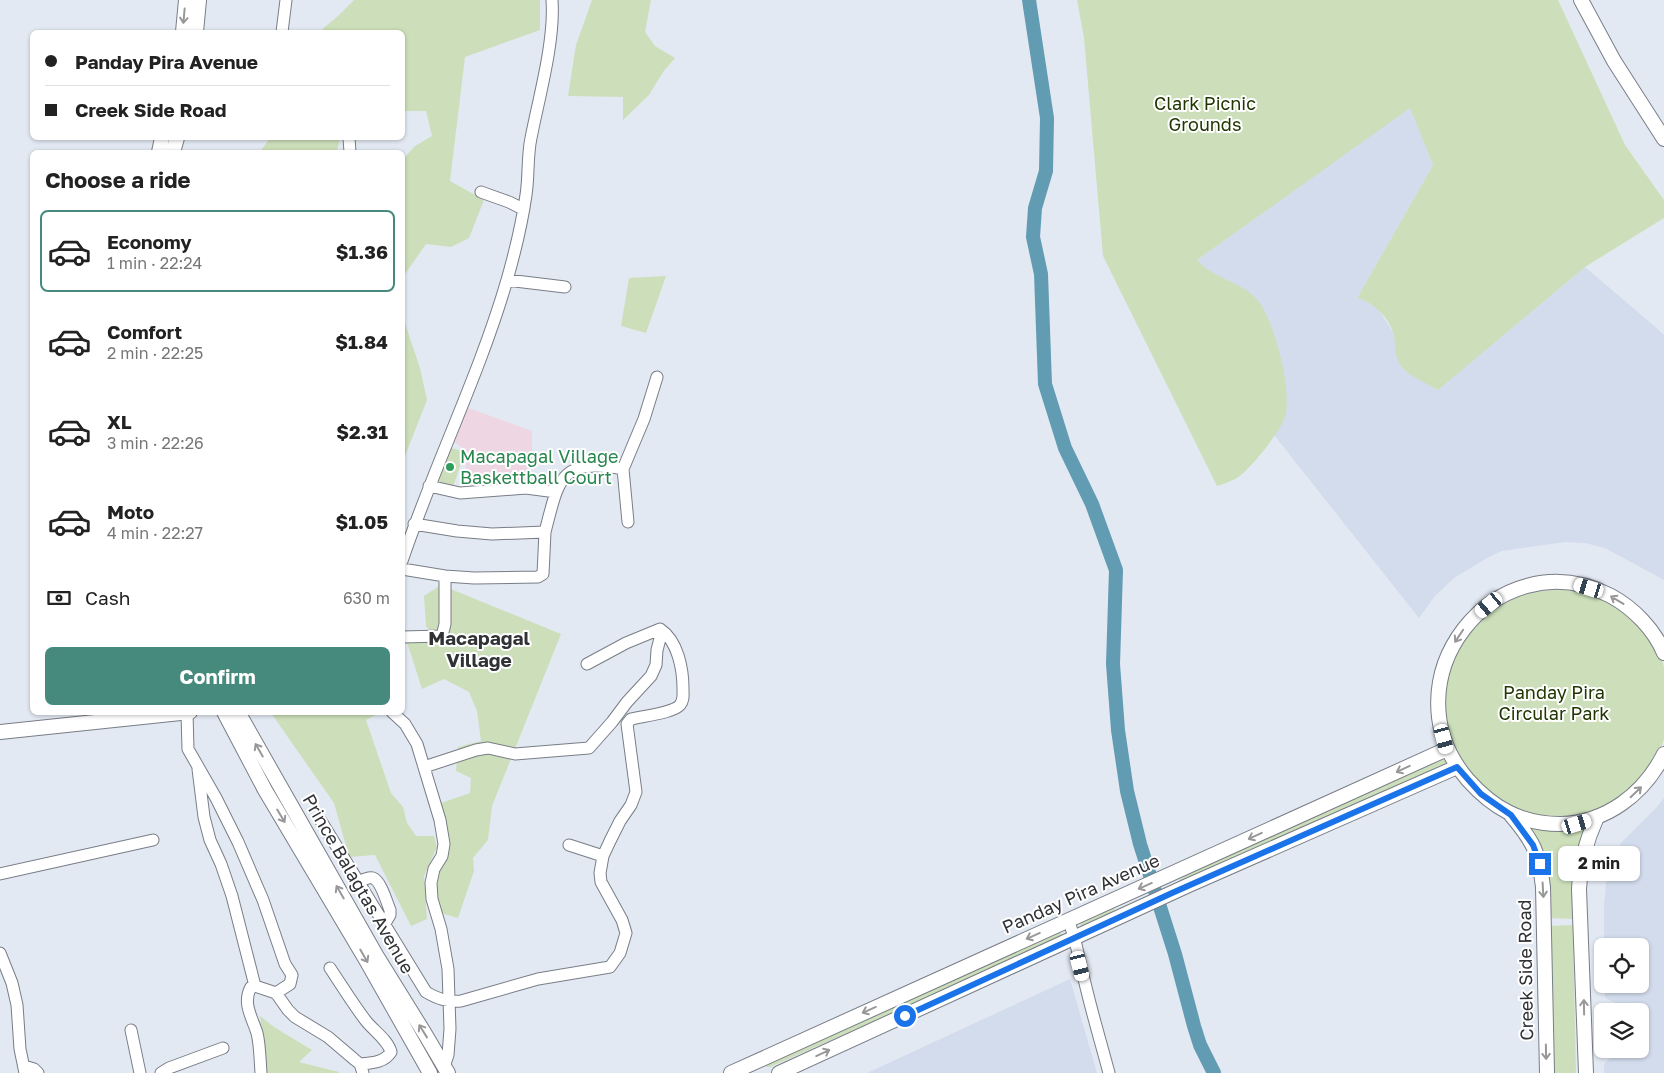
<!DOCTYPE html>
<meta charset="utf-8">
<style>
:root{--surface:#fff;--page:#f6f6f6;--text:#222;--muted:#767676;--line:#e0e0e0;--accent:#468a7d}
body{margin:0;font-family:"Golos Text",sans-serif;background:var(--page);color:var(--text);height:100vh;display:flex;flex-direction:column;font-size:19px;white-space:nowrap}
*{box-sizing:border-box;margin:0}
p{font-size:16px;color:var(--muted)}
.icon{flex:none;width:28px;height:28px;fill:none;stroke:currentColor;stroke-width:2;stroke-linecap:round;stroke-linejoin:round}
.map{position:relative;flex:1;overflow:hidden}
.side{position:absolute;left:30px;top:150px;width:375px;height:565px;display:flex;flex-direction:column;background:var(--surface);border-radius:8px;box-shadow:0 1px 4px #0004}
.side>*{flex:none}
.top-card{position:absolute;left:30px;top:30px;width:375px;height:110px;border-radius:8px;box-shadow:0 1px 4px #0004;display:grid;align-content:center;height:110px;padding:0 15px;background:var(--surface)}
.fabs{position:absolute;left:1594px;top:938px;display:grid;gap:10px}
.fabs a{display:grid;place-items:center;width:55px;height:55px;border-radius:8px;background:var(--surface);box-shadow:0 1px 4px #0004;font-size:25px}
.end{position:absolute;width:22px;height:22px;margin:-11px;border:6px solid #1a73e8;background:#fff;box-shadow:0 0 0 2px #fff}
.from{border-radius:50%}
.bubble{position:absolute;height:35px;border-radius:8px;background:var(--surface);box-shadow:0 1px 4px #0004;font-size:16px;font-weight:700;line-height:35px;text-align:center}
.car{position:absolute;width:15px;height:30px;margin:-15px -8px;border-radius:6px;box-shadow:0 0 4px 1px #0007;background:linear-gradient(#fff 24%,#345 0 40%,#fff 0 76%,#345 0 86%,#fff 0)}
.top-card b{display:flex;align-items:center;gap:18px;height:48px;font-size:19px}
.top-card b+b{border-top:1px solid var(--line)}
.top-card i{width:12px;height:12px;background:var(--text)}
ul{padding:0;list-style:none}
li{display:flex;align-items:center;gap:15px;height:82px;margin:0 10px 8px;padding:0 5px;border:2px solid transparent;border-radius:8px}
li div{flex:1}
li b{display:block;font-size:19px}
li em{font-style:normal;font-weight:700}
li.active{border-color:var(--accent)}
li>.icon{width:45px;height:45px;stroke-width:1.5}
h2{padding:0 15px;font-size:22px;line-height:60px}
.pay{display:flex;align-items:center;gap:12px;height:55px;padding:0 15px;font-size:19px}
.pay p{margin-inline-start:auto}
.button{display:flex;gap:10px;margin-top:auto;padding:10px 15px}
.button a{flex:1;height:58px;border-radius:8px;background:var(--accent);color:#fff;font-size:20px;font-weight:700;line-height:58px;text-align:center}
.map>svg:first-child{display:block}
</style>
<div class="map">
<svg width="1664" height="1073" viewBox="0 0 1664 1073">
<rect width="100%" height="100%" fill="#e3e9f3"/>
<path fill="#d3dced" d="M1410,107l23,58 -76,133 7,2 14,9 15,23 6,30 38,28 148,-123 67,57 12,11v245l-59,-32 -20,-5 -19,-1 -15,2 -49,7 -15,7 -33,20 -19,18 -16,22 -145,-183 11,-18 -23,-110 -8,-11 -47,-26 -10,-10z
M1664,798v275h-60v-9l16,-15h20v-38h-15l-3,-5 -17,-8v-14h35v-38h-36v-40l3,-33 14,-30 34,-34z
M1070,979l27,94h-230z"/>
<path fill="#eed7e3" d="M463,406l69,25v50l-69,8 5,-37 -15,-11z"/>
<path fill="#ccdfba" d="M354,0h186v30l-75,27 -15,124 34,19 -15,38 -18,9 -25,-3 -23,33v-118l12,-13 17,-10 -6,-25h-23l-1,-79h-83l19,-16z
M592,0h59l-6,32 10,14 20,12 -12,14 -14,23 -26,25v-23l-55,-1 8,-51z
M1077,0h481l67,145 39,55v18l-79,49 -147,123c-12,-7 -32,-15 -39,-27 -4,-8 -4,-19 -5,-27 -3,-17 -21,-34 -37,-38l76,-133 -23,-57 -213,152c17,19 42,21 58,37 19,19 38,95 30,120 -5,15 -36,55 -50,62 -6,3 -12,5 -18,7l-114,-230 -19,-218z
M270,138h70l-3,14h-77z
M666,276l-20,57 -25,-7 8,-48z
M403,317l17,51 7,32 -24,61z
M448,447l17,5 -12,35 -17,-6z
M441,585l120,49 -69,172 -4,34 -15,18 1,13 -16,47 -24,-7 -2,-32 8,-27 -5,-47 35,-12 1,-15 -15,-7 2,-24 23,-6 -4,-30 -8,-19 -25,-13 -22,10 -16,-50h31l-11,-13 -2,-30z
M1444 703a113 113 0 1 1 226 0a113 113 0 1 1-226 0Z
M271,713h108l-13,7 25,73 12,14 4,16 9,13h18l3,11 -13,29 3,43 -16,7 -36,-71 -26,2 -15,-54z
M1442,758l5,3 -2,3 -264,119 -2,-3 36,-21z
M1591,823l-17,56 -1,40 -23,-1 -24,-92z
M1114,908l1,4 -31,13 -3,1 -1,-2 2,-3z
M1573,925l3,148h-22l-4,-147z
M1060,931l2,4 -2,4 -290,128h-3l-3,-2z
M260,1016l14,11 38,23 -13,12 40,10v1h-72z"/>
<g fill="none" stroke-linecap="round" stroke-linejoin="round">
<path stroke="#619cb3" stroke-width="14" d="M1029,0l18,118 -1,53 -11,37 -2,29 8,37 4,110 20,64 27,56 24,66 -3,94 5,66 9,61 13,53 35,110 19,72 6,19 14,28"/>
<g stroke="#787d86" stroke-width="13">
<path id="minor" d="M282,32l4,-32
M349,138l1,14
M481,192l28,10 14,7
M507,280l58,7
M429,486l31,7 66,-5 30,4
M628,522l-5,-53 21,-50 13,-42
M414,524l43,7 35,3 53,-2c14,-54 15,-74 78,-63
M402,561c32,-95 77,-185 105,-281 8,-28 15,-57 19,-85 3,-19 1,-38 5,-57 8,-41 24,-97 21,-138
M402,569l43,7 29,2 64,-1 5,-3 2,-42
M402,637l40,-1 3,-12v-48
M392,712l13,12 12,20 23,76 4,24 -2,12 -8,13 -3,14 1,16 9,30 7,40 2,60 -2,26 -3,9 1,5
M187,713l1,36 28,49 22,44 25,58 22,64 7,11 -2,9 -14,9
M424,767l52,-17 12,-2 27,6 74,-6 23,-26 15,-20 24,-26 5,-11 1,-15 5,-19
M198,769l6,48 6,23 11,24 11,32 23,90 21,7 12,17 7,7 33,20 27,23 5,4 3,9
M321,821l105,171c12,7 21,10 35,9l77,-22 72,-12 10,-14 6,-20 -4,-13 -21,-38 -1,-9 3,-17 7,-15 10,-20 11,-16 5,-13 -9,-68 4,-5c12,-3 42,-6 49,-14 4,-5 3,-10 3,-16 0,-20 -5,-48 -23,-60l-34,14 -39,21
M569,845l34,11
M0,874l153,-34
M358,882c4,-2 10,-5 15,-4 8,3 14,25 17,32v5l-6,10
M1068,920c9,20 11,42 17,63 7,30 16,60 24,90
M0,953l12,30 5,22 3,44 5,24
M330,968c12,18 23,36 36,53 8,10 22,19 25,31 -7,11 -20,11 -31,12
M255,986l-4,1c-9,16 1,30 6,46 3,12 3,27 4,40
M131,1030l9,43
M24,1066l10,3 4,4
M161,1073l8,-5 54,-20"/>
</g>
<g stroke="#787d86" stroke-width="16">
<path id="major" d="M1581,0l33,61 50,78
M183,32l3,-32
M196,32l3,-32
M159,152l3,-14
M173,152l4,-14
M1664,653c-10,-24 -31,-45 -53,-57 -116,-60 -228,86 -143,184 25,28 53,44 92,44 46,-1 84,-30 104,-70
M224,712l41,78 101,170 64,113
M238,712l138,243 49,79 23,39
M0,732l190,-20
M1511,815c22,26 28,37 32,72l4,186
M731,1073l716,-324
M779,1073l410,-188 268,-118
M1586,1073l-7,-184c1,-26 7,-48 18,-72"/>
</g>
<use href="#minor" stroke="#fff" stroke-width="11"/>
<use href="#major" stroke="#fff" stroke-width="14"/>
</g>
<defs><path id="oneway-shaft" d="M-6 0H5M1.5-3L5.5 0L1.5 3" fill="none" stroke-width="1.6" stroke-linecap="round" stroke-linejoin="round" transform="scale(1.25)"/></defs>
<g stroke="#98989a">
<use href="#oneway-shaft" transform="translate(184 16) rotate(95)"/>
<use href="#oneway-shaft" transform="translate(1617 600) rotate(-149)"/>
<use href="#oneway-shaft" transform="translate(1459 636) rotate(124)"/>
<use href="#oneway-shaft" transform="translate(259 750) rotate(-120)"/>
<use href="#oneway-shaft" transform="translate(1403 769) rotate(155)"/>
<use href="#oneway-shaft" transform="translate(1636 792) rotate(-44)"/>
<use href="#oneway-shaft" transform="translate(281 816) rotate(59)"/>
<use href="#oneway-shaft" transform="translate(1255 836) rotate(155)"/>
<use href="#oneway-shaft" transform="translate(1145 886) rotate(156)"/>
<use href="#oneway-shaft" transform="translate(1543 890) rotate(87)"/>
<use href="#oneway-shaft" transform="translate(340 892) rotate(-120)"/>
<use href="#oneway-shaft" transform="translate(1033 936) rotate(156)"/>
<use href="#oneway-shaft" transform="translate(364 956) rotate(60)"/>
<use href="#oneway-shaft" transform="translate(1584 1007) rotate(-91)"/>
<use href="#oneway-shaft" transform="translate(869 1010) rotate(156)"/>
<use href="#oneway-shaft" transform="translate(423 1031) rotate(-122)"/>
<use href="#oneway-shaft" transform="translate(1546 1052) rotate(89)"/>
<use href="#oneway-shaft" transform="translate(823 1053) rotate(-25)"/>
</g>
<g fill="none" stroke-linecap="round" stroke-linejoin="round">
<path stroke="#1a73e8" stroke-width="6" d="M905,1016l267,-123 285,-126 24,27 30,21 22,30 7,19"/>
</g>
<circle fill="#2e9e5b" stroke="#fff" stroke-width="2" cx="450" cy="467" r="5"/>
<g text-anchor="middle" stroke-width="4" stroke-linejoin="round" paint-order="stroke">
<g font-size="18" fill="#213601" stroke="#fff">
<text x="1205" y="110">Clark Picnic<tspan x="1205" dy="21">Grounds</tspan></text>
<text x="1554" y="699">Panday Pira<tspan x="1554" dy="21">Circular Park</tspan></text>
</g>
<g font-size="18" fill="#27864d" stroke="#fff" text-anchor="start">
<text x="460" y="463">Macapagal Village<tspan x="460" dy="21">Baskettball Court</tspan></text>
</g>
<g font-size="18" fill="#303236" stroke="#fff">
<text transform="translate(358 884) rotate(60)" y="6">Prince Balagtas Avenue</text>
<text transform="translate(1081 894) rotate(-24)" y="6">Panday Pira Avenue</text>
<text transform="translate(1526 970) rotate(-91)" y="6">Creek Side Road</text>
</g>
<g font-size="19" font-weight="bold" fill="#303236" stroke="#fff">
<text x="479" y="645">Macapagal<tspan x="479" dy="22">Village</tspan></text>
</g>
</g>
</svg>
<div class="fabs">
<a><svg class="icon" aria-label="locate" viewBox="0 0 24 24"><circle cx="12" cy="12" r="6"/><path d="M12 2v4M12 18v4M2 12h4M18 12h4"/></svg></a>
<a><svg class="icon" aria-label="layers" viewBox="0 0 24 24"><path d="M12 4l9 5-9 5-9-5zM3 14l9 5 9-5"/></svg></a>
</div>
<i class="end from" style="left:905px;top:1016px"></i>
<i class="end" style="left:1540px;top:864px"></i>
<div class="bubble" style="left:1558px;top:846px;width:82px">2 min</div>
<i class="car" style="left:1589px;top:588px;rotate:287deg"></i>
<i class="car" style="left:1489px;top:605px;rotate:230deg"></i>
<i class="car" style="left:1444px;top:739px;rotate:165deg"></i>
<i class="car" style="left:1577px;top:824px;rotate:73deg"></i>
<i class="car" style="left:1080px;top:966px;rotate:166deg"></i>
<div class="top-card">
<b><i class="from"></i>Panday Pira Avenue</b>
<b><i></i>Creek Side Road</b>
</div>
<section class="side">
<h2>Choose a ride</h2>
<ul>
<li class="active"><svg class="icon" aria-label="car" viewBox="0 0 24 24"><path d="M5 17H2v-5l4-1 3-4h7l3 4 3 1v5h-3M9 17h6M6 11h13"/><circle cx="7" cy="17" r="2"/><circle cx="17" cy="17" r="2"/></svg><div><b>Economy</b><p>1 min · 22:24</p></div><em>$1.36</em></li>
<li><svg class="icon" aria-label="car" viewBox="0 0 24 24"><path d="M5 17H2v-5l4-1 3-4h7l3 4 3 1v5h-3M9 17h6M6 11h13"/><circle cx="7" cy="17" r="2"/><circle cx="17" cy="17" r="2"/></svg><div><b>Comfort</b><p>2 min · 22:25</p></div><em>$1.84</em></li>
<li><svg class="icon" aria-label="car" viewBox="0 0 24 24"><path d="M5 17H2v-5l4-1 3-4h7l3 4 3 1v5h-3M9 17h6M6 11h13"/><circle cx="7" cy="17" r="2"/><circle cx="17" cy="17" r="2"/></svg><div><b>XL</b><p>3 min · 22:26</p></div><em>$2.31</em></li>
<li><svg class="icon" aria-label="car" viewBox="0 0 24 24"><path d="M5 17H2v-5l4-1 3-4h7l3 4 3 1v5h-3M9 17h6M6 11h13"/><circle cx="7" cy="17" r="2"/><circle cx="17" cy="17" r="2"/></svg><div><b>Moto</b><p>4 min · 22:27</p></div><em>$1.05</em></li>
</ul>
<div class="pay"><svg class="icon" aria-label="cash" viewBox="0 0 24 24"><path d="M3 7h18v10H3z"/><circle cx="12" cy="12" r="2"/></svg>Cash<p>630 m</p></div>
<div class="button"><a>Confirm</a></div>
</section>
</div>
